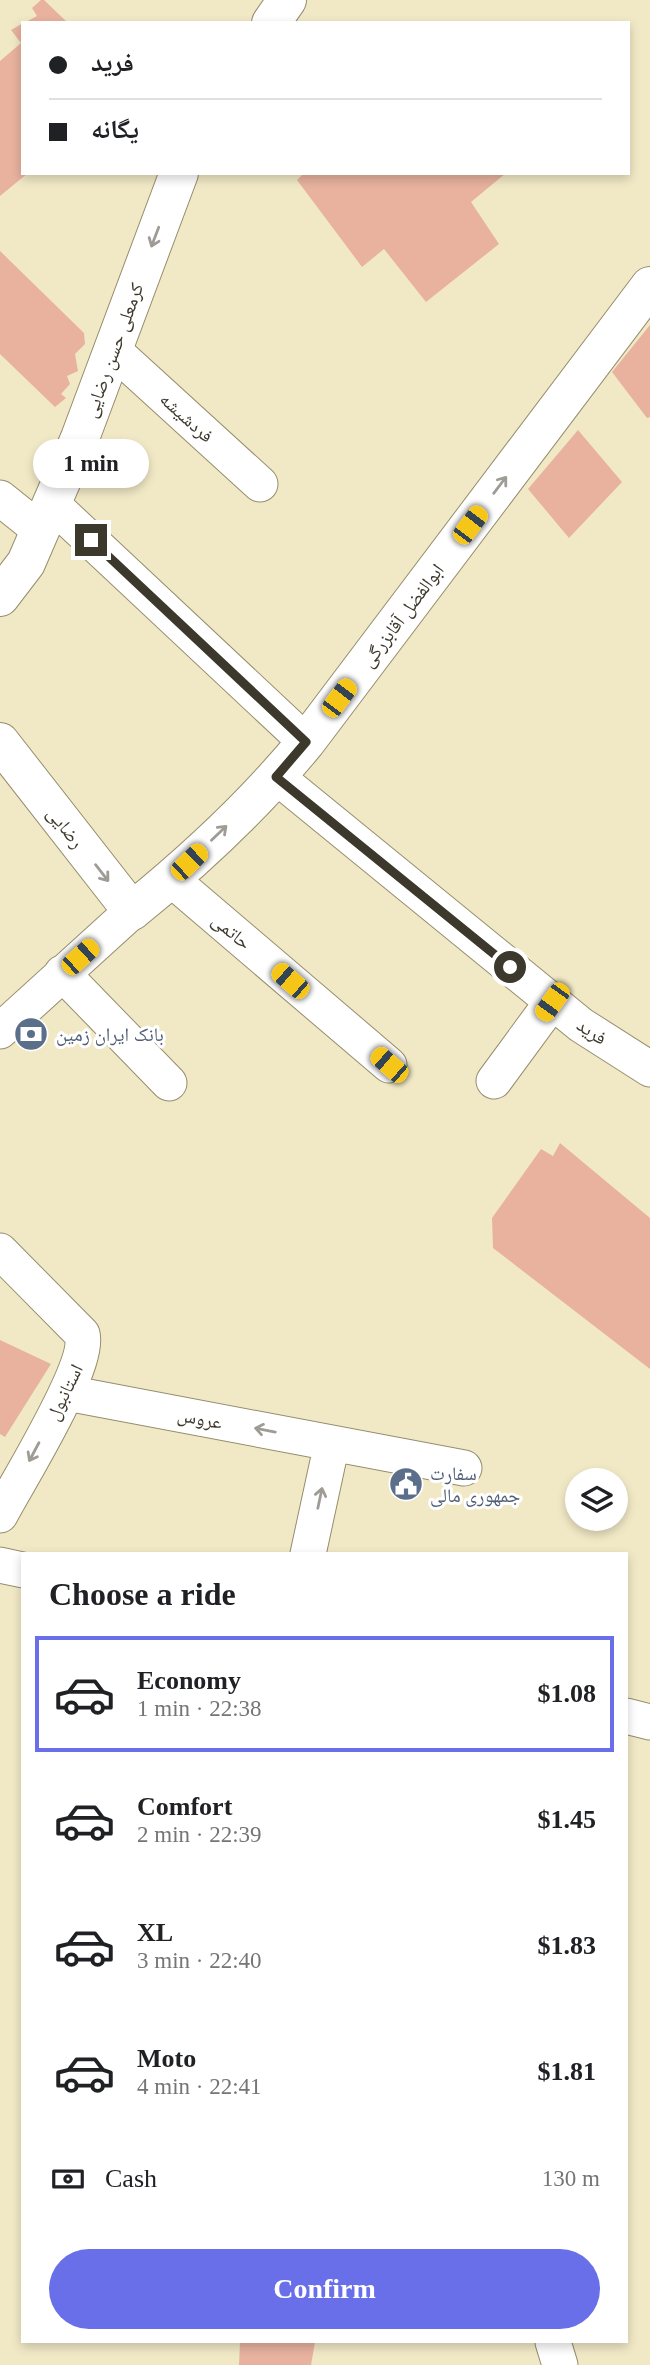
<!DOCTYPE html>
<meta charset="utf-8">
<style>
:root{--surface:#fff;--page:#f6f6f6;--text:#202124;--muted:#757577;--line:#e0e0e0;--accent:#696fe8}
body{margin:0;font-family:"Times New Roman","Noto Naskh Arabic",serif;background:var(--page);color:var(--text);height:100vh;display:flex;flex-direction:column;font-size:26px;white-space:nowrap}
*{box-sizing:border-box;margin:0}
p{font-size:23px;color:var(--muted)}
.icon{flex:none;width:38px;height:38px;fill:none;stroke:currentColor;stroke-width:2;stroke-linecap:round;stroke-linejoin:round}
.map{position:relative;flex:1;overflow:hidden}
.details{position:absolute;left:21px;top:1552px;width:607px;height:791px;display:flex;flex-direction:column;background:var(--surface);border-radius:0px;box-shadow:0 4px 10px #0003}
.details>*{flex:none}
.banner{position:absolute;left:21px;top:21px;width:609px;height:154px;border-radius:0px;box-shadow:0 4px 10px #0003;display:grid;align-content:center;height:154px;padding:0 28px;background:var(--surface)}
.tools{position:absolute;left:565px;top:1468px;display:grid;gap:14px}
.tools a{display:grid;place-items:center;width:63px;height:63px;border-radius:50%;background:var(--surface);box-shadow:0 4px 10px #0003;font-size:35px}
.end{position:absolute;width:32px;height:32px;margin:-16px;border:9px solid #3c382b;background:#fff;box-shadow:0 0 0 4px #fff}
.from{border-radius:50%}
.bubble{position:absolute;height:49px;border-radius:24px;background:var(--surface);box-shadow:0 4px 10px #0003;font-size:23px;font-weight:700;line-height:49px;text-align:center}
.car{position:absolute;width:21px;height:42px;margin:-21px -10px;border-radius:9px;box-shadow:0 0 5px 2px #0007;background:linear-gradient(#f5c518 24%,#345 0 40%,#f5c518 0 76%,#345 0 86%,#f5c518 0)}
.banner b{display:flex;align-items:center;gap:24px;height:66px;font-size:26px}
.banner b+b{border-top:2px solid var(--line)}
.banner i{width:18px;height:18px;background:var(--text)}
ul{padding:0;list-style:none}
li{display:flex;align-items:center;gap:21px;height:116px;margin:0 14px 10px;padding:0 14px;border:4px solid transparent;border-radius:0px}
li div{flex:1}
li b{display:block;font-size:26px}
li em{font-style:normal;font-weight:700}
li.selected{border-color:var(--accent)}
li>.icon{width:63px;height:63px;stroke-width:1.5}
h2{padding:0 28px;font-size:32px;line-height:84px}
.pay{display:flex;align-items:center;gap:18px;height:77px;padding:0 28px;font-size:26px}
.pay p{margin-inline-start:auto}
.cta{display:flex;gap:14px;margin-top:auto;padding:14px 28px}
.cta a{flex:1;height:80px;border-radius:42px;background:var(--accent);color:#fff;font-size:28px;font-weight:700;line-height:80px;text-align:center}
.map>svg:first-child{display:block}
</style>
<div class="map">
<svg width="650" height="2365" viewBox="0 0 650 2365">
<rect width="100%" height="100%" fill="#f1e9c6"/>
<path fill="#e8b29f" d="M41,0h3l24,23h-44l13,-7 -5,-8z
M23,23v150h5l-28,23v-135l21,-18 -10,-13z
M304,173h202l-35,29 28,42 -73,58 -42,-53 -22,18 -65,-87z
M0,251l84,82 1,11 -10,10 3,17 -11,5 3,8 -9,10 5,4 -11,9 -55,-53z
M650,325v92l-3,1 -35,-46z
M578,430l44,52 -53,56 -41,-49z
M560,1143l90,75v151l-157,-121 -1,-30 49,-69 12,7z
M0,1340l51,24 -46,73 -5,-3z
M240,2342h75l-4,23h-72z"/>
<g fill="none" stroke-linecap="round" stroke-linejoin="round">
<g stroke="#958d6d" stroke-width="37">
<path id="minor" d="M113,350l147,134
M0,498l40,32
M52,504l254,238
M277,777l304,248 69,44
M171,879l218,186
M62,973l107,110
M0,1031l132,-120
M494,1081l58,-79
M0,1251l82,83c9,31 -64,147 -82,181
M67,1393l397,75
M308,1554l24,-111
M0,1565l23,5
M626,1716l24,6
M553,2342l7,23"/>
</g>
<g stroke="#958d6d" stroke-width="40">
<path id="tertiary" d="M271,23l16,-23
M0,597l26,-34 54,-125 99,-265
M0,742l132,169c63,-51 123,-107 174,-169l344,-456"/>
</g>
<use href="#minor" stroke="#fff" stroke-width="35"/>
<use href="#tertiary" stroke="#fff" stroke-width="38"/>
</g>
<defs><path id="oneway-shaft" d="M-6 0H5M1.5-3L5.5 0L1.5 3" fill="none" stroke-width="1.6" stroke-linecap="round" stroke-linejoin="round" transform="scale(1.75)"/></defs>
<g stroke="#9e9c95">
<use href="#oneway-shaft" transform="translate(155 237) rotate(111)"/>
<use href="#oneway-shaft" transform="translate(500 485) rotate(-53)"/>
<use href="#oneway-shaft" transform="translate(219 833) rotate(-44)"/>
<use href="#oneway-shaft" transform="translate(102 873) rotate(52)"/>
<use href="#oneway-shaft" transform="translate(265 1430) rotate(-169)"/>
<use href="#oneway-shaft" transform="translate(34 1452) rotate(118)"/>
<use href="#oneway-shaft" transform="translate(320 1498) rotate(-78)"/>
</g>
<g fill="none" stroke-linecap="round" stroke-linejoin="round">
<path stroke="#3c382b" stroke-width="9" d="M91,540l215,202 -30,35 234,190"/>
</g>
<defs>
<g id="bank-disc" transform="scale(1.75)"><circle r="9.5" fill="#5c6f8a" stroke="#fff"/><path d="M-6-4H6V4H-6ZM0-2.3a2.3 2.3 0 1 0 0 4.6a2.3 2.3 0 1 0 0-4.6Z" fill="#fff"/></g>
<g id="civic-disc" transform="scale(1.75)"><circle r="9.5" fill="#5c6f8a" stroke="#fff"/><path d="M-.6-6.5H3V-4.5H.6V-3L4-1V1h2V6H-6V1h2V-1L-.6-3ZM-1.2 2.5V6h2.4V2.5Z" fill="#fff"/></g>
</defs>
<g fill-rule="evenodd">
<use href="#bank-disc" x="31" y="1034"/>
<use href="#civic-disc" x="406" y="1484"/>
</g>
<g text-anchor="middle" stroke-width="6" stroke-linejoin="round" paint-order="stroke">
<g font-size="19" fill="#3c382b" stroke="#fff">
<text transform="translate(113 350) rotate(-70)" y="7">کرمعلی حسن رضایی</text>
<text transform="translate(187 417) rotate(42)" y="7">فردشیشه</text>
<text transform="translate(402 615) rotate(-53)" y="7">ابوالفضل آقابزرگی</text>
<text transform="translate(66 827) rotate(52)" y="7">رضایی</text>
<text transform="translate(232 931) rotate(40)" y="7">حاتمی</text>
<text transform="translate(592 1031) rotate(34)" y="7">فرید</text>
<text transform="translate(64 1392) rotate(-64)" y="7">استانبول</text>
<text transform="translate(200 1418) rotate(11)" y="7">عروس</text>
</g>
<g font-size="19" fill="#4e5e75" stroke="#fff" text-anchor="start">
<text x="56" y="1041">بانک ایران زمین</text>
<text x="430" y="1480">سفارت<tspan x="430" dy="22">جمهوری مالی</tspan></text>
</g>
</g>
</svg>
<div class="tools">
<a><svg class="icon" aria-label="layers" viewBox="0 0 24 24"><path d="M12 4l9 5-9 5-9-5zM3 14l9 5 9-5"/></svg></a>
</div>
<i class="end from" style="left:510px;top:967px"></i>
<i class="end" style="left:91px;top:540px"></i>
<div class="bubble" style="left:33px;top:439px;width:116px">1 min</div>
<i class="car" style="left:470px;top:525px;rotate:37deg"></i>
<i class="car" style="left:339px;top:698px;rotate:37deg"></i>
<i class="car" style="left:189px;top:862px;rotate:46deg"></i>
<i class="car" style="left:80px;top:957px;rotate:48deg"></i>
<i class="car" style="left:290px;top:981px;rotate:311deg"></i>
<i class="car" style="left:552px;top:1002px;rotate:216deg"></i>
<i class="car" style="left:389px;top:1065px;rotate:311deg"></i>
<div class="banner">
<b><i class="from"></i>فرید</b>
<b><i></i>یگانه</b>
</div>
<section class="details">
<h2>Choose a ride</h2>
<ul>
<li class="selected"><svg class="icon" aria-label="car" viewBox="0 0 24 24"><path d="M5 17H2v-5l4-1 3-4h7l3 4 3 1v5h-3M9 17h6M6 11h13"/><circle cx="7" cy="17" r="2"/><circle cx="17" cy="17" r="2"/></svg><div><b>Economy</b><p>1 min · 22:38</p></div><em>$1.08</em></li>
<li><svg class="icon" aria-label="car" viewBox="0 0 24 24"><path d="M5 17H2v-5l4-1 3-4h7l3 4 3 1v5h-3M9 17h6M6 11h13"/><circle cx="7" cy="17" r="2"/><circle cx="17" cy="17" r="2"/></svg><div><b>Comfort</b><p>2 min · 22:39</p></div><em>$1.45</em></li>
<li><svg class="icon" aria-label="car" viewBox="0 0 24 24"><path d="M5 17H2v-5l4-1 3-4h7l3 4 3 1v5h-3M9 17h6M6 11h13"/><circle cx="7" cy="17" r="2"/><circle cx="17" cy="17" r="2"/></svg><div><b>XL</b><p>3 min · 22:40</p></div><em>$1.83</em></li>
<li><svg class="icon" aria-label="car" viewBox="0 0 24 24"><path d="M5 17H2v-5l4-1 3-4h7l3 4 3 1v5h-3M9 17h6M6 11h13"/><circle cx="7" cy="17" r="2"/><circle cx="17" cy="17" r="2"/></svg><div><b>Moto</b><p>4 min · 22:41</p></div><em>$1.81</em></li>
</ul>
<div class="pay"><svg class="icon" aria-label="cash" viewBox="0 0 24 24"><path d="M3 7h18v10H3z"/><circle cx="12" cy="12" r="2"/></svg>Cash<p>130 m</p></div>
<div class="cta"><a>Confirm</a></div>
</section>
</div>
